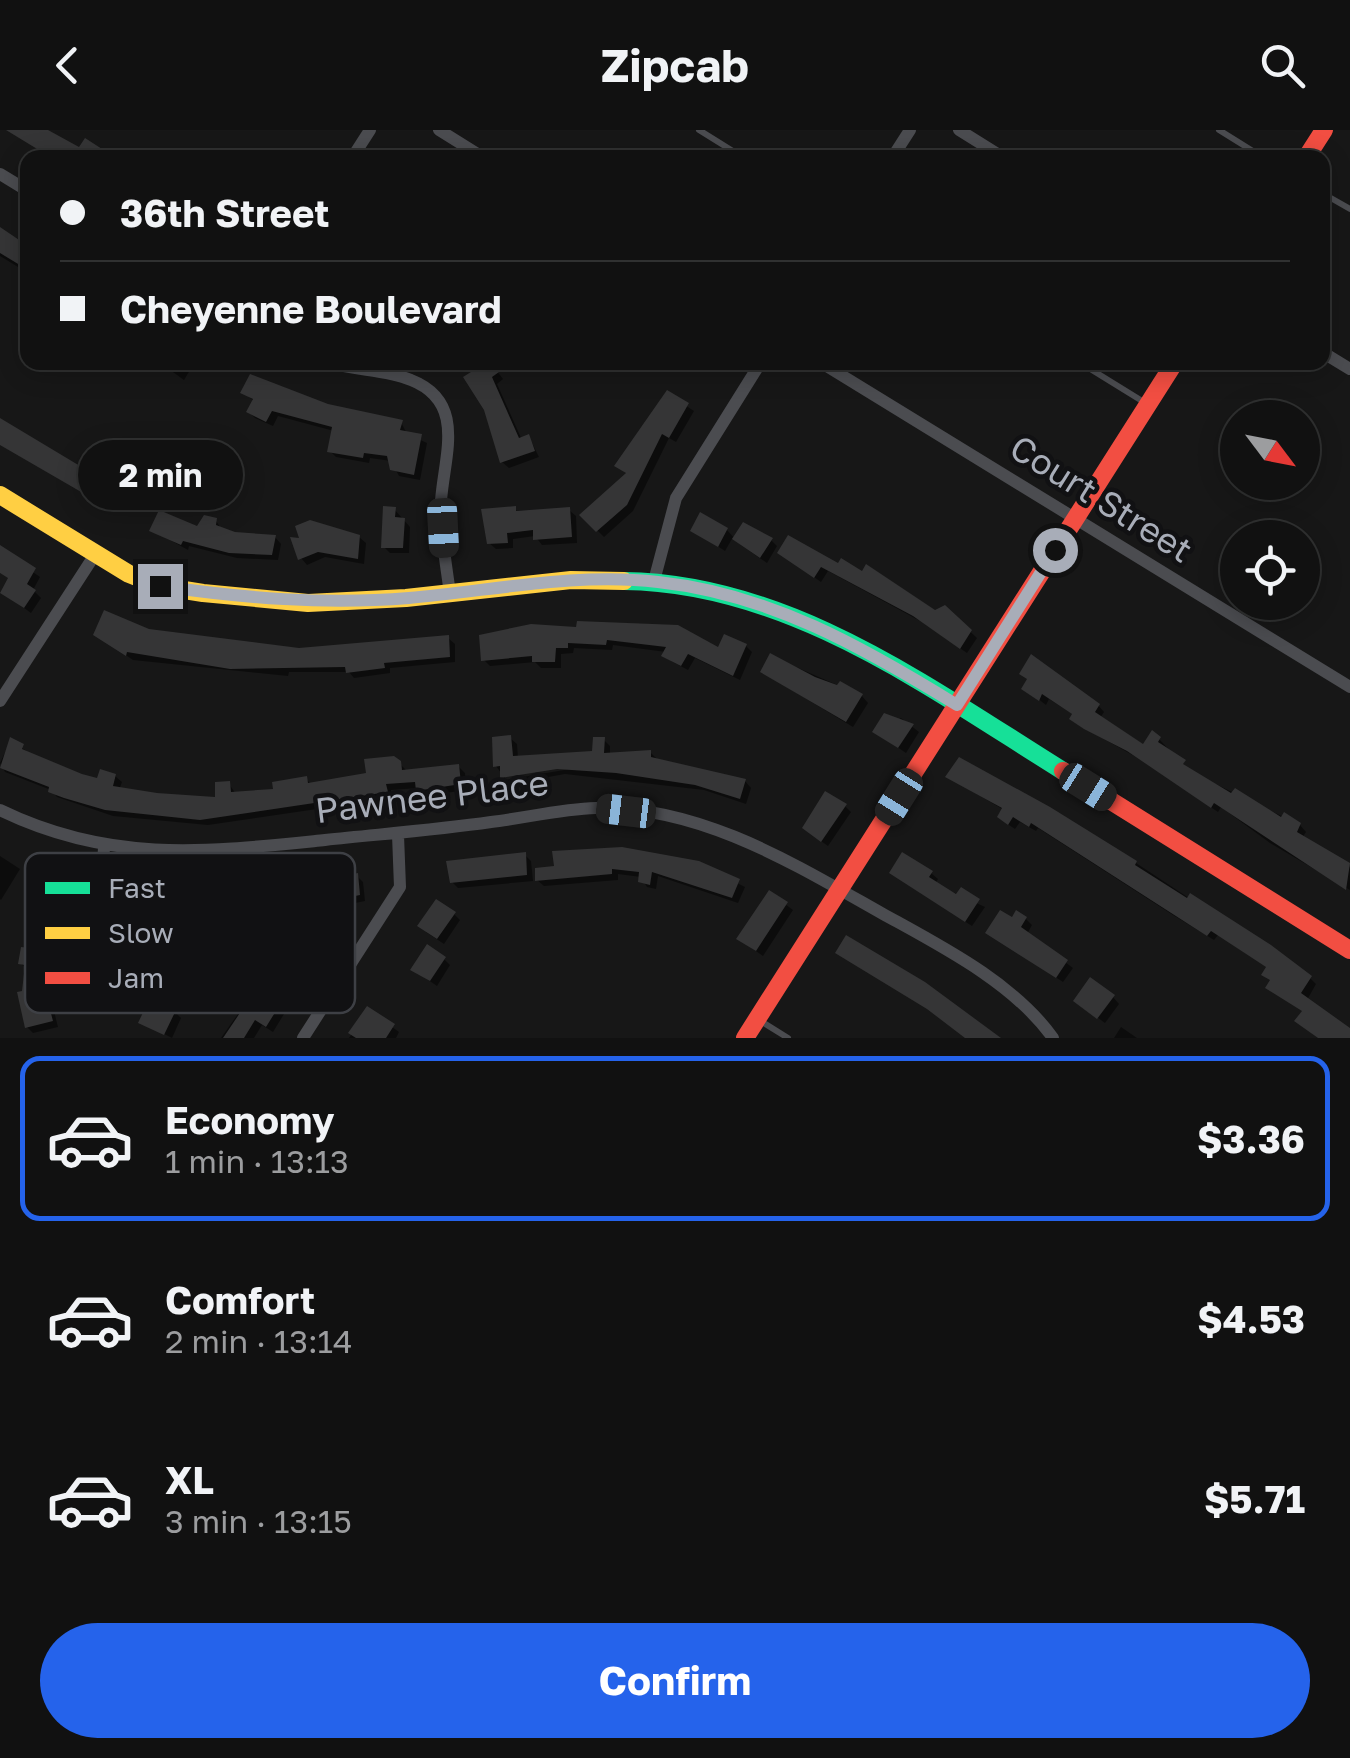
<!DOCTYPE html>
<meta charset="utf-8">
<style>
:root{--surface:#111;--page:#1a1a1a;--text:#f1f3f6;--muted:#9c9d9f;--line:#303131;--accent:#2563eb}
body{margin:0;font-family:"Golos Text",sans-serif;background:var(--page);color:var(--text);height:100vh;display:flex;flex-direction:column;font-size:38px;white-space:nowrap}
*{box-sizing:border-box;margin:0}
p{font-size:32px;color:var(--muted)}
.icon{flex:none;width:55px;height:55px;fill:none;stroke:currentColor;stroke-width:2;stroke-linecap:round;stroke-linejoin:round}
.map{position:relative;height:908px;overflow:hidden}
.panel{display:flex;flex-direction:column;background:var(--surface);flex:1}
.panel>*{flex:none}
.hud{position:absolute;left:20px;top:20px;width:1310px;height:220px;border-radius:20px;box-shadow:0 5px 25px #0003,0 0 0 2px var(--line);display:grid;align-content:center;height:220px;padding:0 40px;background:var(--surface)}
.needle{width:65px;rotate:122deg}
.fabs{position:absolute;left:1220px;top:270px;display:grid;gap:20px}
.fabs a{display:grid;place-items:center;width:100px;height:100px;border-radius:50%;background:var(--surface);box-shadow:0 5px 25px #0003,0 0 0 2px var(--line);font-size:50px}
.end{position:absolute;width:45px;height:45px;margin:-22px;border:12px solid #a8adb8;background:#111;box-shadow:0 0 0 5px #111}
.from{border-radius:50%}
.bubble{position:absolute;height:70px;border-radius:35px;background:var(--surface);box-shadow:0 5px 25px #0003,0 0 0 2px var(--line);font-size:32px;font-weight:700;line-height:70px;text-align:center}
.car{position:absolute;width:30px;height:60px;margin:-30px -15px;border-radius:12px;box-shadow:0 0 8px 2px #0007;background:linear-gradient(#222 24%,#8ab4d8 0 40%,#222 0 76%,#8ab4d8 0 86%,#222 0)}
.hud b{display:flex;align-items:center;gap:35px;height:95px;font-size:38px}
.hud b+b{border-top:2px solid var(--line)}
.hud i{width:25px;height:25px;background:var(--text)}
ul{padding:18px 0 0;list-style:none}
li{display:flex;align-items:center;gap:30px;height:165px;margin:0 20px 15px;padding:0 20px;border:5px solid transparent;border-radius:20px}
li div{flex:1}
li b{display:block;font-size:38px}
li em{font-style:normal;font-weight:700}
li.current{border-color:var(--accent)}
li>.icon{width:90px;height:90px;stroke-width:1.5}
.button{display:flex;gap:20px;margin-top:auto;padding:20px 40px}
.button a{flex:1;height:115px;border-radius:60px;background:var(--accent);color:#fff;font-size:40px;font-weight:700;line-height:115px;text-align:center}
header{display:flex;justify-content:space-between;align-items:center;height:130px;padding:0 40px;background:var(--surface);font-size:45px;font-weight:700}
.map>svg:first-child{display:block}
</style>
<header><svg class="icon" aria-label="back" viewBox="0 0 24 24"><path d="M15 5l-7 7 7 7"/></svg>Zipcab<svg class="icon" aria-label="search" viewBox="0 0 24 24"><circle cx="10" cy="10" r="6"/><path d="M15 15l6 6"/></svg></header>
<div class="map">
<svg width="1350" height="908" viewBox="0 0 1350 908">
<rect width="100%" height="100%" fill="#171717"/>
<path fill="#0007" fill-rule="evenodd" d="M0,102l28,15v26l-28,-17z
M159,232h36l-11,18z
M449,232h21l-5,9z
M491,233l12,16 -6,5 25,56 7,-3 10,20 -30,11 -7,-6 -15,-53z
M243,262l158,30 6,12 20,9 -7,37 -21,-4 -8,-15 -21,-3 -1,5 -33,-6 -6,-6 4,-20 -56,-15 -5,10 -18,-8 -6,-6 5,-11z
M668,264l26,17 -18,31 -7,-4 -36,73 -29,26 -21,-21 45,-41 -10,-9z
M0,289l104,64 6,6 -8,15 -102,-63z
M394,379l16,18 -1,26h-19l-6,-6z
M569,380l7,6 1,27 -35,2 -7,-9 -22,3v9l-17,1 -7,-6 -5,-32z
M216,391l6,9 12,4 41,3 6,7 -3,16 -41,-2 -48,-12 -1,4 -36,-20 46,-1z
M693,400h34l8,9 36,1 6,6 -10,17 -26,-18 -8,-8 -8,14z
M359,407l7,6 -2,21 -39,-7 -18,8 -6,-7 1,-17z
M0,419l40,28 -7,13 8,8 -10,15 -29,-21 9,-13 -11,-6z
M780,423l59,13 96,47 10,-5 32,30 -10,15 -45,-31 -94,-51 -7,11z
M531,497l189,23 26,-4 6,6 -12,28 -45,-22 -7,12 -17,-9 -5,-9 -53,-7 -1,5 -38,-2 -1,5 -12,1v14h-20l-6,-6 -45,4 -6,-6z
M148,501l151,20 149,-13 7,6v18l-65,6v5l-36,5 -5,-6h-60l-1,4 -155,-16 -37,-25z
M771,526l91,40 6,7 -15,24 -83,-50z
M1024,558l74,17 6,7 -4,6 44,29 15,-8 30,32 111,54 6,7 -4,6 48,29v23l-80,-47 -49,-36 -3,5 -82,-55 -57,-32 -5,-10 -25,-16 -3,6z
M901,588l18,14 -13,21 -31,-21z
M510,608l7,6 1,14 76,-5 10,-13 6,6v9l40,-3 7,7 88,22 6,7 -5,16 -42,-14 -139,-16 -56,10 -13,-18zM569,634l1,5 -65,11v-5z
M11,610l18,13 70,28 16,-5 7,6 -3,8 99,9 11,-15 7,10 40,-3 30,-12 6,6 56,-10 31,-12 7,7 52,-4 7,7 1,17 -41,6 -7,-8 -27,2 1,8 -184,27 -95,-9 -56,-19 -6,-7 -46,-18 -5,-9z
M948,647l188,86 174,115 6,6 -9,16 43,30v8h-32l-14,-11v-15l-32,-30 -4,-14 -50,-33 -4,5 -41,-25 -135,-87 -2,3 -16,-9 -5,7 -9,-6 -2,-13z
M845,676l6,6 -23,34 -17,-12z
M525,725l6,6 2,20 -75,7 -6,-6z
M0,726l20,13 -19,31 -1,-1z
M699,734l46,23 -7,16 -80,-27 -2,13 -9,-2 -6,-10 -23,-3v6l-74,6 -7,-6v-10z
M931,743l7,6 -3,5 50,23 -13,19 -73,-47z
M357,746l6,6 2,19 -99,20v3l-46,4 -57,-6v5l-26,-3 -7,-6 33,-25 6,6 43,-5 6,6z
M770,763l23,17 -30,46 -24,-17z
M454,784l6,6 -16,24 -18,-12z
M1026,789l6,6 -5,9 46,34 -10,14 -75,-49 24,-13z
M50,810l7,7 -7,48 8,32 -25,6 -6,-6v-58l-7,-6 11,-12z
M444,829l6,6 -13,21 -23,-16z
M300,841l6,7 -33,54 -11,-7 -8,13h-33l31,-44 5,3z
M1113,867l6,7 -14,19 -22,-16z
M368,880l31,22 -3,6h-47z
M175,882l6,6 -9,20 -31,-16z
M1121,897l16,11h-23z"/>
<path fill="#353536" d="M6,0h42l31,17 6,-9 31,20h-64z
M0,97l28,19v24l-28,-17z
M487,232h6l6,10 -7,5 27,61 10,-4 6,17 -35,12 -16,-53 -21,-33z
M250,244l78,30 75,16 -3,10 22,4 -8,41 -24,-5 -3,-14 -23,-3 -1,5 -36,-6 5,-25 -60,-16 -6,11 -20,-10 7,-13 -13,-6z
M667,260l22,13 -20,35 -7,-4 -35,71 -31,27 -17,-17 47,-42 -12,-7z
M0,288l105,63 -10,19 -95,-55z
M383,376l13,1 -1,10 10,1 -2,30h-22z
M516,376v5l54,-4 2,30 -39,3v-10l-26,3 1,10 -21,1 -6,-35z
M159,380l38,16 7,-11 13,3 -1,7 19,7 41,3 -4,20 -43,-2 -46,-12 -2,4 -32,-14z
M700,382l28,16 -10,19 -28,-16z
M310,390l50,15 -2,24 -40,-7 -20,8 -8,-23 9,1 -4,-12z
M743,392l30,16 -13,20 -28,-19z
M788,405l50,28 3,-5 21,13 4,-7 69,46 10,-5 27,25 -12,19 -47,-33 -92,-49 -7,11 -37,-25z
M0,415l36,23 -9,16 9,6 -12,18 -24,-15 8,-15 -8,-5z
M104,480l45,19 150,19 150,-13 1,22 -66,6 1,5 -39,5 -1,-6 -115,2 -103,-17 -1,4 -33,-21z
M577,491l101,4 40,22 6,-13 23,10 -14,32 -45,-22 -7,12 -20,-10 5,-9 -59,-7 -1,5 -38,-2v5h-12l-1,14h-23v-6l-51,5 -2,-26 52,-11 45,3z
M770,523l45,24 22,8 3,-4 23,13 -17,28 -86,-50z
M1031,524l69,50 -5,8 48,32 9,-14 9,7 -3,5 28,18 -3,4 48,29 4,-5 46,29 3,-5 17,11 -4,9 53,31 -4,27 -132,-87 -3,5 -84,-57 -43,-22 -15,-10 3,-5 -30,-20 -3,7 -18,-12 6,-10 -8,-5z
M884,583l30,11 -16,24 -26,-16z
M511,605l2,21 79,-5 1,-14h12l-1,16 47,-3v7l95,22 -6,20 -45,-14 -79,-12 -59,-4 -57,9v-12l-7,1 -1,-30z
M10,607l14,7 -2,5 60,25 15,4 3,-9 16,5 -3,12 44,7 58,4v-15l15,-1 1,11 42,-3 -1,-7 35,-6 1,7 58,-10 -2,-14 30,-3 7,5 1,9 57,-6 2,20 -45,7 -1,-9 -29,2 2,8 -188,28 -95,-10 -41,-12 -16,-6 1,-5 -49,-19z
M959,627l91,50 87,54 -2,4 52,33 3,-5 81,52 41,31 -11,17 49,35v10h-32l-24,-17 8,-10 -37,-23 5,-8 -9,-5 5,-8 -55,-36 -4,5 -176,-113 -2,4 -16,-10 -5,8 -11,-8 5,-9 -57,-31z
M825,661l22,13 -26,38 -19,-14z
M622,717l77,14 41,18 -8,19 -80,-26 -2,13 -12,-3 1,-10 -27,-3v5l-77,7v-13l19,-2 -2,-15z
M526,722l1,23 -77,8 -4,-22z
M902,722l31,19 -4,6 27,17 5,-7 19,12 -15,23 -76,-49z
M358,743l2,22 -100,20 1,4 -49,4 -28,-6h-26v5l-30,-3 3,-31 33,3v6l49,-6v7l25,-3v-7l54,-1z
M769,760l19,12 -32,49 -20,-12z
M436,769l20,13 -19,27 -20,-13z
M1000,780l12,7 4,-7 11,7 -6,10 47,33 -12,18 -71,-45z
M31,804l20,4 -7,49 9,34 -28,7 -8,-36 5,-1 3,-26 -7,-1 3,-17 8,1z
M846,805l79,47 76,56h-36l-38,-29 -92,-56z
M427,814l19,13 -16,24 -20,-11z
M279,825l23,14 -36,58 -11,-7 -11,18h-21z
M1090,847l25,18 -18,24 -24,-18z
M149,870l27,10 -12,25 -26,-12z
M367,876l28,18 -9,14h-30l-8,-5z"/>
<g fill="none" stroke-linecap="round" stroke-linejoin="round">
<path stroke="#4b4c50" stroke-width="6" d="M699,0l45,28
M1219,0l45,28
M1322,63l28,16
M1079,232l68,42
M759,890l29,18"/>
<path stroke="#4b4c50" stroke-width="12" d="M439,0l45,28
M959,0l45,28
M352,28l18,-28
M892,28l18,-28
M0,44l28,17
M1322,222l28,17
M328,232c27,9 57,7 83,18 56,22 33,76 30,121 -1,31 5,62 9,93
M820,232l530,325
M654,451l22,-83 85,-136
M0,571l94,-145
M0,680c111,54 207,42 325,30 56,-6 110,-10 166,-18 34,-4 70,-13 105,-14 104,-3 200,57 287,106 58,32 131,69 170,124
M96,863l8,-146
M303,908l97,-151 -2,-52"/>
<path stroke="#16e098" stroke-width="18" d="M624,451c165,2 304,106 439,190"/>
<path stroke="#ffcf43" stroke-width="18" d="M0,365l129,79 30,12 44,7 105,10 98,-5 165,-18 53,1"/>
<path stroke="#f24e42" stroke-width="18" d="M1306,28l18,-28
M1063,641l287,179
M745,908l430,-676"/>
</g>
<g fill="none" stroke-linecap="round" stroke-linejoin="round">
<path stroke="#a8adb8" stroke-width="12" d="M160,456c83,12 165,19 249,12 82,-7 167,-26 249,-16 112,12 205,65 299,123l98,-155"/>
</g>
<g text-anchor="middle" stroke-width="9" stroke-linejoin="round" paint-order="stroke">
<g font-size="35" fill="#a8adb8" stroke="#111113">
<text transform="translate(1101 369) rotate(32)" y="12">Court Street</text>
<text transform="translate(432 667) rotate(-7)" y="12">Pawnee Place</text>
</g>
</g>
<rect x="25" y="723" width="330" height="160" rx="15" fill="#111113" stroke="#3e4045" stroke-width="2.5"/>
<rect x="45" y="752" width="45" height="12" fill="#16e098"/>
<rect x="45" y="797" width="45" height="12" fill="#ffcf43"/>
<rect x="45" y="842" width="45" height="12" fill="#f24e42"/>
<g font-size="28" fill="#a8adb8">
<text x="108" y="768">Fast</text>
<text x="108" y="813">Slow</text>
<text x="108" y="858">Jam</text>
</g>
</svg>
<div class="fabs">
<a><svg class="needle" viewBox="-14 -14 28 28"><path d="M0-13l5 13h-10z" fill="#e53935"/><path d="M0 13l5-13h-10z" fill="#9c9d9f"/></svg></a>
<a><svg class="icon" aria-label="locate" viewBox="0 0 24 24"><circle cx="12" cy="12" r="6"/><path d="M12 2v4M12 18v4M2 12h4M18 12h4"/></svg></a>
</div>
<i class="end from" style="left:1055px;top:420px"></i>
<i class="end" style="left:160px;top:456px"></i>
<div class="bubble" style="left:78px;top:310px;width:165px">2 min</div>
<i class="car" style="left:443px;top:398px;rotate:177deg"></i>
<i class="car" style="left:1088px;top:657px;rotate:122deg"></i>
<i class="car" style="left:899px;top:667px;rotate:212deg"></i>
<i class="car" style="left:626px;top:681px;rotate:277deg"></i>
<div class="hud">
<b><i class="from"></i>36th Street</b>
<b><i></i>Cheyenne Boulevard</b>
</div>
</div>
<section class="panel">
<ul>
<li class="current"><svg class="icon" aria-label="car" viewBox="0 0 24 24"><path d="M5 17H2v-5l4-1 3-4h7l3 4 3 1v5h-3M9 17h6M6 11h13"/><circle cx="7" cy="17" r="2"/><circle cx="17" cy="17" r="2"/></svg><div><b>Economy</b><p>1 min · 13:13</p></div><em>$3.36</em></li>
<li><svg class="icon" aria-label="car" viewBox="0 0 24 24"><path d="M5 17H2v-5l4-1 3-4h7l3 4 3 1v5h-3M9 17h6M6 11h13"/><circle cx="7" cy="17" r="2"/><circle cx="17" cy="17" r="2"/></svg><div><b>Comfort</b><p>2 min · 13:14</p></div><em>$4.53</em></li>
<li><svg class="icon" aria-label="car" viewBox="0 0 24 24"><path d="M5 17H2v-5l4-1 3-4h7l3 4 3 1v5h-3M9 17h6M6 11h13"/><circle cx="7" cy="17" r="2"/><circle cx="17" cy="17" r="2"/></svg><div><b>XL</b><p>3 min · 13:15</p></div><em>$5.71</em></li>
</ul>
<div class="button"><a>Confirm</a></div>
</section>
